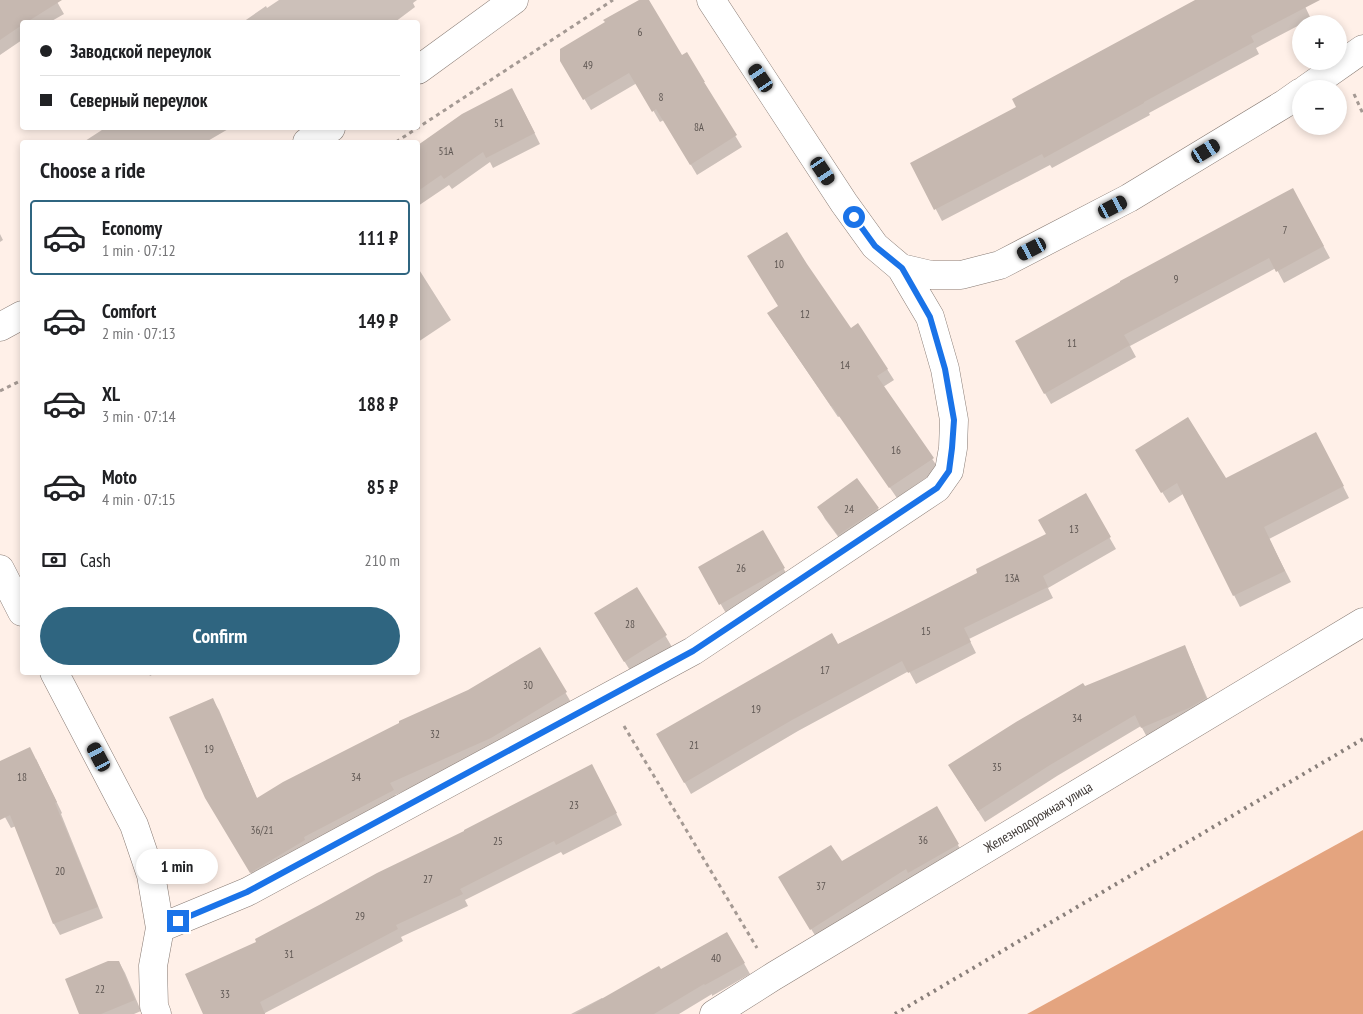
<!DOCTYPE html>
<meta charset="utf-8">
<style>
:root{--surface:#fff;--page:#f6f6f6;--text:#202124;--muted:#757577;--line:#e0e0e0;--accent:#2f6580}
body{margin:0;font-family:"PT Sans Narrow",sans-serif;background:var(--page);color:var(--text);height:100vh;display:flex;flex-direction:column;font-size:19px;white-space:nowrap}
*{box-sizing:border-box;margin:0}
p{font-size:16px;color:var(--muted)}
.icon{flex:none;width:28px;height:28px;fill:none;stroke:currentColor;stroke-width:2;stroke-linecap:round;stroke-linejoin:round}
.map{position:relative;flex:1;overflow:hidden}
.drawer{position:absolute;left:20px;top:140px;width:400px;height:535px;display:flex;flex-direction:column;background:var(--surface);border-radius:5px;box-shadow:0 2px 8px #0003}
.drawer>*{flex:none}
.banner{position:absolute;left:20px;top:20px;width:400px;height:110px;border-radius:5px;box-shadow:0 2px 8px #0003;display:grid;align-content:center;height:110px;padding:0 20px;background:var(--surface)}
.controls{position:absolute;left:1292px;top:15px;display:grid;gap:10px}
.controls a{display:grid;place-items:center;width:55px;height:55px;border-radius:50%;background:var(--surface);box-shadow:0 2px 8px #0003;font-size:25px}
.end{position:absolute;width:22px;height:22px;margin:-11px;border:6px solid #1a73e8;background:#fff;box-shadow:0 0 0 2px #fff}
.from{border-radius:50%}
.bubble{position:absolute;height:35px;border-radius:18px;background:var(--surface);box-shadow:0 2px 8px #0003;font-size:16px;font-weight:700;line-height:35px;text-align:center}
.car{position:absolute;width:15px;height:30px;margin:-15px -8px;border-radius:6px;box-shadow:0 0 4px 1px #0007;background:linear-gradient(#222 24%,#8ab4d8 0 40%,#222 0 76%,#8ab4d8 0 86%,#222 0)}
.banner b{display:flex;align-items:center;gap:18px;height:48px;font-size:19px}
.banner b+b{border-top:1px solid var(--line)}
.banner i{width:12px;height:12px;background:var(--text)}
ul{padding:0;list-style:none}
li{display:flex;align-items:center;gap:15px;height:75px;margin:0 10px 8px;padding:0 10px;border:2px solid transparent;border-radius:5px}
li div{flex:1}
li b{display:block;font-size:19px}
li em{font-style:normal;font-weight:700}
li.active{border-color:var(--accent)}
li>.icon{width:45px;height:45px;stroke-width:1.5}
h2{padding:0 20px;font-size:22px;line-height:60px}
.pay{display:flex;align-items:center;gap:12px;height:55px;padding:0 20px;font-size:19px}
.pay p{margin-inline-start:auto}
.action{display:flex;gap:10px;margin-top:auto;padding:10px 20px}
.action a{flex:1;height:58px;border-radius:30px;background:var(--accent);color:#fff;font-size:20px;font-weight:700;line-height:58px;text-align:center}
.map>svg:first-child{display:block}
</style>
<div class="map">
<svg width="1363" height="1014" viewBox="0 0 1363 1014">
<rect width="100%" height="100%" fill="#fff0e8"/>
<path fill="#e4a47f" d="M1363,830v184h-336z"/>
<path fill="#0003" d="M0,0h56l8,14 -14,8h-28v18l-22,15z
M279,0h138l-4,3 2,4 -20,15h-152l23,-16 1,2z
M641,0h7l33,57 29,37 32,53 -45,28 -33,-55 -4,2 -23,-39 -46,27 -30,-50z
M1197,0h105l9,19 -55,29 3,6 -110,59 1,2 -98,53 -2,-3 -108,56 -30,-57 106,-56z
M518,100l22,44 -47,24 -3,-6 -38,27 -3,-4 -31,21v-60l45,-31z
M105,128h125l-24,14h-121v-1z
M1299,201l31,57 -46,25 -8,-15 -146,78 6,11 -85,47 -35,-62z
M0,234l3,6 -3,2z
M418,268l33,52 -33,22z
M775,324l76,6 36,39 7,11 -11,7 56,82 -42,29 -57,-82 -2,1z
M1322,445l27,53 -80,41 22,43 -51,25 -57,-113 -14,9 -26,-42 83,19z
M1085,495l31,54 -68,39 5,10 -84,41 7,14 -60,31 -7,-13 -111,60 -107,63 -33,-60 179,-89 142,-72 69,-38z
M819,508l59,1 6,11 -39,26 -20,-27z
M763,532l27,48 -63,35 -27,-47z
M637,588l35,59 -41,25 -29,-47z
M1184,647l6,11 22,51 -64,30 -7,-13 -84,50 -72,46 -29,-46 128,-88z
M540,649l32,55 -75,45 -102,46 4,7 -142,81 -51,-85 6,-99 7,11 38,89 144,-76 68,-32z
M148,672h9l-7,4z
M36,759l26,54 -1,1 42,104 -43,17 -6,-11 -38,-98 -5,2 -11,-20v-46z
M598,777l24,48 -59,30 -2,-3 -96,48 3,6 -67,31 2,4 -138,72v1h-60l53,-72z
M937,807l27,49 -146,84 -32,-51 55,-26z
M727,933l23,41 -38,22v-2l-33,20h-108l31,-16 1,1 57,-28z
M119,962l6,11 16,38 -7,3h-54z"/>
<path fill="#c6b8b0" d="M0,0h62l-35,22h-5v3l-22,15z
M639,0h10l33,55 5,-3 18,30h-1l33,53 -47,30 -34,-56 -4,3 -23,-39 -46,27 -23,-39v-12l45,-27 -2,-2z
M1195,0h125l-69,36 3,6 -110,60v1l-100,55 -2,-4 -108,56 -24,-47 106,-56 -4,-8z
M512,88l23,45 -49,25 -3,-6 -39,27 -3,-4 -23,16v-46l44,-31z
M1293,188l31,58 -48,26 -7,-14 -145,77 6,10 -86,49 -29,-53 105,-59v-1z
M787,232l20,32 44,64 7,-5 30,46 -11,7 57,82 -45,30 -57,-82h-1l-64,-93 11,-7 -31,-50z
M1188,417l38,61 90,-46 28,54 -80,41 21,44 -52,25 -56,-113 -16,10 -26,-43z
M857,478l22,30 -41,27 -21,-28z
M1086,493l25,44 -68,39 5,11 -84,41 7,14 -63,31 -6,-12 -110,59 -108,63 -28,-49 176,-101 6,11 139,-71 -1,-4 70,-35 -8,-14z
M763,530l22,38 -66,37 -21,-38z
M637,587l30,48 -43,27 -30,-49z
M1185,645l21,53 -17,10 -48,20 -6,-13 -85,50 -72,46 -30,-46 68,-43 67,-39 2,3z
M540,647l27,45 -76,46 -101,45 4,7 -90,47 1,3 -55,33 -45,-75 -36,-81 44,-19 44,100 26,-16 116,-59v-2l69,-31z
M30,747l27,55 -2,1 43,104 -45,17 -43,-109 -10,5v-59z
M592,764l25,49 -61,32 -2,-4 -94,48 3,5 -67,31 2,4 -138,73 5,12h-62l-18,-40 71,-32 -1,-3 66,-35 56,-31 87,-42v-1z
M937,806l22,38 -51,29 -2,-4 -96,61 -32,-53 53,-32 11,16z
M727,932l18,31 -40,22 -1,-1 -50,30h-79l84,-48 2,3z
M108,961h11l16,39 -34,14h-22l-14,-35z"/>
<g fill="none" stroke-linecap="round" stroke-linejoin="round">
<g stroke="#887b74" stroke-width="29">
<path id="minor" d="M418,70l96,-70
M1306,89l57,-40
M307,142l24,-14
M901,268l30,7h30l39,-10 129,-67 155,-94 17,-12
M0,327l22,-12
M0,569l22,43
M54,672l80,153 17,50 9,53 -7,38 1,40 3,8
M160,928l87,-36 446,-241 244,-163 12,-17 4,-23 1,-28 -9,-51 -15,-52 -29,-49 -26,-22 -31,-43 -133,-203
M714,1014l60,-38 589,-354"/>
</g>
<path stroke="#a49993" stroke-width="3" stroke-dasharray="4 4" stroke-linecap="butt" d="M1354,94l9,20
M396,142l217,-142
M0,391l22,-11
M624,726l133,222"/>
<use href="#minor" stroke="#fff" stroke-width="28"/>
<path stroke="#897f7a" stroke-width="4" stroke-dasharray="2.5 5" stroke-linecap="butt" d="M895,1014l468,-275"/>
</g>
<g fill="none" stroke-linecap="round" stroke-linejoin="round">
<path stroke="#1a73e8" stroke-width="6" d="M178,921l69,-29 446,-241 244,-163 12,-17 3,-23 2,-28 -9,-51 -15,-52 -28,-49 -27,-22 -21,-29"/>
</g>
<g text-anchor="middle" stroke-width="4.5" stroke-linejoin="round" paint-order="stroke">
<g font-size="11" fill="#5f5753">
<text x="640" y="36">6</text>
<text x="588" y="69">49</text>
<text x="661" y="101">8</text>
<text x="499" y="127">51</text>
<text x="699" y="131">8А</text>
<text x="446" y="155">51А</text>
<text x="1285" y="234">7</text>
<text x="779" y="268">10</text>
<text x="1176" y="283">9</text>
<text x="805" y="318">12</text>
<text x="1072" y="347">11</text>
<text x="845" y="369">14</text>
<text x="896" y="454">16</text>
<text x="849" y="513">24</text>
<text x="1074" y="533">13</text>
<text x="741" y="572">26</text>
<text x="1012" y="582">13А</text>
<text x="630" y="628">28</text>
<text x="926" y="635">15</text>
<text x="825" y="674">17</text>
<text x="528" y="689">30</text>
<text x="756" y="713">19</text>
<text x="1077" y="722">34</text>
<text x="435" y="738">32</text>
<text x="694" y="749">21</text>
<text x="209" y="753">19</text>
<text x="997" y="771">35</text>
<text x="22" y="781">18</text>
<text x="356" y="781">34</text>
<text x="574" y="809">23</text>
<text x="262" y="834">36/21</text>
<text x="923" y="844">36</text>
<text x="498" y="845">25</text>
<text x="60" y="875">20</text>
<text x="428" y="883">27</text>
<text x="821" y="890">37</text>
<text x="360" y="920">29</text>
<text x="289" y="958">31</text>
<text x="716" y="962">40</text>
<text x="100" y="993">22</text>
<text x="225" y="998">33</text>
</g>
<g font-size="14" fill="#3d3734" stroke="#fff">
<text transform="translate(1038 817) rotate(-31)" y="5">Железнодорожная улица</text>
</g>
</g>
</svg>
<div class="controls">
<a>+</a>
<a>−</a>
</div>
<i class="end from" style="left:854px;top:217px"></i>
<i class="end" style="left:178px;top:921px"></i>
<div class="bubble" style="left:136px;top:849px;width:82px">1 min</div>
<i class="car" style="left:761px;top:78px;rotate:326deg"></i>
<i class="car" style="left:1206px;top:151px;rotate:59deg"></i>
<i class="car" style="left:823px;top:171px;rotate:146deg"></i>
<i class="car" style="left:1113px;top:207px;rotate:63deg"></i>
<i class="car" style="left:1032px;top:249px;rotate:243deg"></i>
<i class="car" style="left:99px;top:757px;rotate:332deg"></i>
<div class="banner">
<b><i class="from"></i>Заводской переулок</b>
<b><i></i>Северный переулок</b>
</div>
<section class="drawer">
<h2>Choose a ride</h2>
<ul>
<li class="active"><svg class="icon" aria-label="car" viewBox="0 0 24 24"><path d="M5 17H2v-5l4-1 3-4h7l3 4 3 1v5h-3M9 17h6M6 11h13"/><circle cx="7" cy="17" r="2"/><circle cx="17" cy="17" r="2"/></svg><div><b>Economy</b><p>1 min · 07:12</p></div><em>111 ₽</em></li>
<li><svg class="icon" aria-label="car" viewBox="0 0 24 24"><path d="M5 17H2v-5l4-1 3-4h7l3 4 3 1v5h-3M9 17h6M6 11h13"/><circle cx="7" cy="17" r="2"/><circle cx="17" cy="17" r="2"/></svg><div><b>Comfort</b><p>2 min · 07:13</p></div><em>149 ₽</em></li>
<li><svg class="icon" aria-label="car" viewBox="0 0 24 24"><path d="M5 17H2v-5l4-1 3-4h7l3 4 3 1v5h-3M9 17h6M6 11h13"/><circle cx="7" cy="17" r="2"/><circle cx="17" cy="17" r="2"/></svg><div><b>XL</b><p>3 min · 07:14</p></div><em>188 ₽</em></li>
<li><svg class="icon" aria-label="car" viewBox="0 0 24 24"><path d="M5 17H2v-5l4-1 3-4h7l3 4 3 1v5h-3M9 17h6M6 11h13"/><circle cx="7" cy="17" r="2"/><circle cx="17" cy="17" r="2"/></svg><div><b>Moto</b><p>4 min · 07:15</p></div><em>85 ₽</em></li>
</ul>
<div class="pay"><svg class="icon" aria-label="cash" viewBox="0 0 24 24"><path d="M3 7h18v10H3z"/><circle cx="12" cy="12" r="2"/></svg>Cash<p>210 m</p></div>
<div class="action"><a>Confirm</a></div>
</section>
</div>
